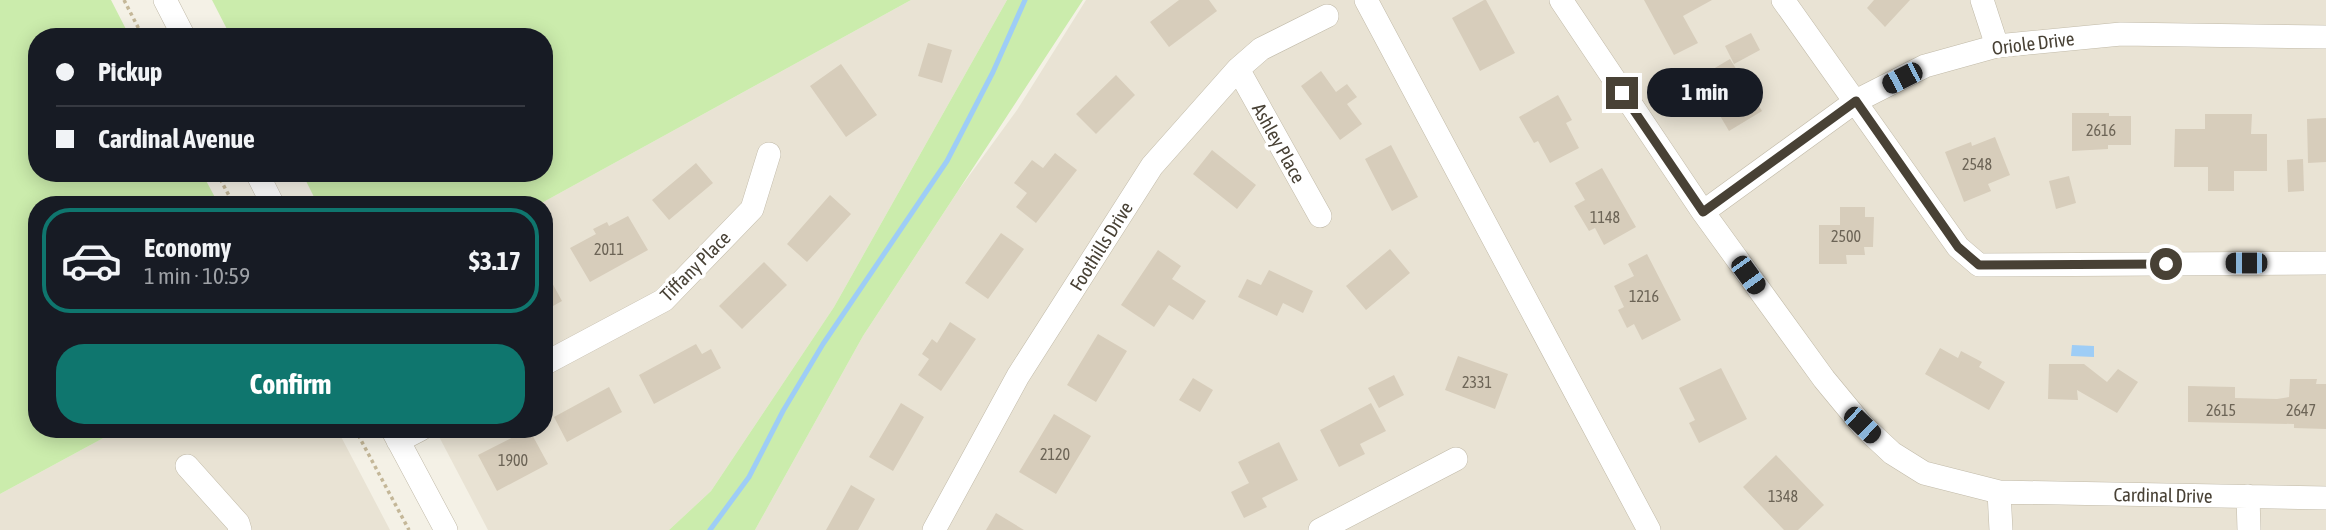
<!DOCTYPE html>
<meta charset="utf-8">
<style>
:root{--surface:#171b24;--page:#20242c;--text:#f1f3f6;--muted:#9ea1a6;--line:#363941;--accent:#0f766e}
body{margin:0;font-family:"Asap Condensed",sans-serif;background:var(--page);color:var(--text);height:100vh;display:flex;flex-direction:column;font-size:26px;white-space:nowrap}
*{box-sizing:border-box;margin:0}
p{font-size:23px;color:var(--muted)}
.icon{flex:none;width:38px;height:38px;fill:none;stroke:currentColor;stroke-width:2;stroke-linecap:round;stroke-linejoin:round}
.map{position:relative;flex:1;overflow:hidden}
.details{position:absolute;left:28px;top:196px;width:525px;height:242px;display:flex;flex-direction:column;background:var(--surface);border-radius:28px;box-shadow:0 4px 18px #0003}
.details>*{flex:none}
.guide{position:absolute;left:28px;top:28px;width:525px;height:154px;border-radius:28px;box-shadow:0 4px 18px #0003;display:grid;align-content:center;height:154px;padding:0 28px;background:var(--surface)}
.end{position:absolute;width:32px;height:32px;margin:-16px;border:9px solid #484135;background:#fff;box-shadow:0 0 0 4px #fff}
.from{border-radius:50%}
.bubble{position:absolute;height:49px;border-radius:24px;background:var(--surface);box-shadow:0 4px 18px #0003;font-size:23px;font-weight:700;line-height:49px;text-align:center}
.car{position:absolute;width:21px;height:42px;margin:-21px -10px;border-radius:9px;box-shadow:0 0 5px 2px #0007;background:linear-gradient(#222 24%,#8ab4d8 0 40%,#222 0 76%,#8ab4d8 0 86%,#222 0)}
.guide b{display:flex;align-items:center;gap:24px;height:66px;font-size:26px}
.guide b+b{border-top:2px solid var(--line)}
.guide i{width:18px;height:18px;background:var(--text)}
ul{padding:12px 0 0;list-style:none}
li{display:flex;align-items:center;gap:21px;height:105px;margin:0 14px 10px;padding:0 14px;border:4px solid transparent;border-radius:28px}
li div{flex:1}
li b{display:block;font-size:26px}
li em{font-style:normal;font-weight:700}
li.current{border-color:var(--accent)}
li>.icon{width:63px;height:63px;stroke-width:1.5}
.cta{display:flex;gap:14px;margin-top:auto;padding:14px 28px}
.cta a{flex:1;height:80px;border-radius:28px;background:var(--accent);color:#fff;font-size:28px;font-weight:700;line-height:80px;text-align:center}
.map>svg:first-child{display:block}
</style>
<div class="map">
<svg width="2326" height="530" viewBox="0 0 2326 530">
<rect width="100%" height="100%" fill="#f4f1e6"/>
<path fill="#e9e3d4" d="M911,0h96l-173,307 -123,184 -42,39h-181l-53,-101h109v-224h-6z
M1086,0h271l282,530h-884l108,-194 95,-145 59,-81z
M1376,0h950v530h-668z
M120,429h217l53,101h-390v-36z"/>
<path fill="#cbecac" d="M0,0h111l19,37h-93v136h165l17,32h-182v224h83l-120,65z
M212,0h699l-373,205h-220l-16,-32h242v-136h-313z
M1007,0h76l-220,336 -108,194h-86l42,-39 123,-184z"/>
<path fill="#9ecdf6" d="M2072,345l22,1v11l-23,-1z"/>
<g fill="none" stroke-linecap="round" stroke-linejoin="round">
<path stroke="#9ecdf6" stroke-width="5" d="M710,530l39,-53 34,-66 40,-67 124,-183 46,-89 32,-72"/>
</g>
<path fill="#d7cdbb" d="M1179,0h30l8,11 -48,36 -19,-25z
M1484,0h2l29,53 -35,18 -28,-53z
M1644,0h68l-29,16 15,27 -24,12z
M1874,0h36l-25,27 -18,-19z
M1751,33l9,17 -26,14 -9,-18z
M928,43l24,7 -10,33 -24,-7z
M1730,59l32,52 -33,20 -13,-22 5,-3 -18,-31z
M841,64l36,51 -31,22 -36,-51z
M1321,71l15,21 11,-8 10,13 -10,7 15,20 -22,16 -39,-54z
M1116,75l19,20 -39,39 -20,-20z
M1558,95l14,25 -6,3 13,25 -29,15 -12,-22 -4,2 -15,-26z
M2072,113h37v3h22v29h-23v4l-36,2z
M2205,114h47l-1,20h16v37h-33v20h-26v-24h-34l1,-38h30z
M2326,118v44l-18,1 -1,-44z
M1995,137l15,38 -22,9 3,7 -27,11 -19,-50 26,-10 1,4z
M1391,145l27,52 -26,14 -27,-52z
M1212,150l44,35 -19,24 -44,-35z
M1055,153l22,17 -41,53 -20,-16 11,-14 -13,-10 18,-23 11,8z
M2303,159l1,32 -16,1 -1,-32z
M696,163l17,20 -44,37 -17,-20z
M1602,168l34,59 -32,18 -9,-17 -6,3 -15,-25 11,-6 -10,-17z
M2069,176l7,27 -20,6 -7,-28z
M830,195l21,19 -44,48 -20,-18z
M1840,207h25v10h9l-1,30h-9l1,8h-19l1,9h-28v-39h21z
M628,216l20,34 -58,32 -20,-34 26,-14 -3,-5 14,-7 2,4z
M1001,233l23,16 -36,50 -23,-16z
M1390,249l20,24 -44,37 -20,-24z
M1158,250l23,16 -9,13 34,22 -13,19 -24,-15 -15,22 -33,-22z
M1647,254l34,66 -39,20 -8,-16 -7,4 -9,-18 6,-3 -10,-21 20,-10 -6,-12z
M764,262l23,23 -45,44 -23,-23z
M544,268l18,33 -18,10z
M1269,270l44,21 -10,22 -20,-10 -6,13 -39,-19 9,-18 14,6z
M950,322l26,17 -35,52 -23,-16 11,-16 -7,-5 10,-15 5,4z
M1098,334l29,17 -31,51 -29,-17z
M696,344l6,10 9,-5 10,19 -67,36 -15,-29z
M1940,348l18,10 3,-7 21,11 -3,5 26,15 -16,28 -64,-36z
M1458,356l50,18 -13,35 -50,-19z
M2049,364h35l23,18 11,-13 20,13 -21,31 -40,-23 1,10 -30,-1z
M1721,368l26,51 -48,24 -10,-20 6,-3 -16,-32z
M1394,375l10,20 -25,13 -11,-20z
M1193,378l20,12 -13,22 -21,-12z
M2290,379h27l-1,5h10v45l-32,-1v-4l-106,-2v-36l47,1v11l42,1 12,-2z
M609,387l13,25 -55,30 -13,-25z
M901,403l23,14 -31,54 -24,-14z
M1371,403l15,28 -26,13 5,10 -26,13 -19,-37z
M1054,414l37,22 -35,58 -37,-22z
M529,429l19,35 -51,27 -19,-36z
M1279,442l19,38 -36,18 5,9 -23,11 -13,-26 18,-9 -11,-21z
M1776,455l48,50 -26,25h-14l-41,-43z
M851,485l24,14 -17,31h-32z
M996,513l28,17h-38z"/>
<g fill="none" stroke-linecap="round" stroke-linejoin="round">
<g stroke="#c1baa8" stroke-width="24">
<path id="minor" d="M165,0l19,37
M1366,0l283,530
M1561,0l142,212 121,167 38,46 30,28 32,20 75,19 327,6
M1783,0l175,247 21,18 347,-2
M1982,0l15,46
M1238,69l82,147
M257,173l16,32
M1703,212l153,-111 69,-35 72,-20 124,-12 205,3
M544,364l120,-64 88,-91 17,-55
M392,429l54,101
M398,441l23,-12
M187,466l51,57 2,7
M1999,492l2,38
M2248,496l1,34
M934,530l84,-154 134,-210 86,-97 23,-20 66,-33
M1320,530l136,-71"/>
</g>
<path stroke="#c4b798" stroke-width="3.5" stroke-dasharray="3.5 3.5" stroke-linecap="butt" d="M124,0l19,37
M217,173l17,32
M355,429l54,101"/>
<use href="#minor" stroke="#fff" stroke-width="23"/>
</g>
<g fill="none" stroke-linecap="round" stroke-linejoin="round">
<path stroke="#484135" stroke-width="9" d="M1622,93l81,119 153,-111 102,146 21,18 187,-1"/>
</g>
<g text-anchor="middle" stroke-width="7" stroke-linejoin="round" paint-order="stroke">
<g font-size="16" fill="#6c6456">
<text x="2101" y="136">2616</text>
<text x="1977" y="170">2548</text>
<text x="1605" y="223">1148</text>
<text x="1846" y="242">2500</text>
<text x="609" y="255">2011</text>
<text x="1644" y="302">1216</text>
<text x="1477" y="388">2331</text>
<text x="2221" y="416">2615</text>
<text x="2301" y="416">2647</text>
<text x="1055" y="460">2120</text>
<text x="513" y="466">1900</text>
<text x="1783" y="502">1348</text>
</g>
<g font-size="19" fill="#484135" stroke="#fff">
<text transform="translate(2033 43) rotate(-7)" y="7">Oriole Drive</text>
<text transform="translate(1279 143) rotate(61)" y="7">Ashley Place</text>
<text transform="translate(1101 246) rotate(-58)" y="7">Foothills Drive</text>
<text transform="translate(695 266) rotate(-45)" y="7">Tiffany Place</text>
<text transform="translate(2163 495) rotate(1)" y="7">Cardinal Drive</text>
</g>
</g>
</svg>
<i class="end from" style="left:2166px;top:264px"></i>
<i class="end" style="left:1622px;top:93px"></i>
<div class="bubble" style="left:1647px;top:68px;width:116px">1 min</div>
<i class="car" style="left:1902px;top:78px;rotate:243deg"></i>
<i class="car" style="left:2246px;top:263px;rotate:270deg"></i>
<i class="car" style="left:1748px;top:275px;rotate:144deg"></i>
<i class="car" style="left:1862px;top:425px;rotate:134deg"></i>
<div class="guide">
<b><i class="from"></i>Pickup</b>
<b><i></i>Cardinal Avenue</b>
</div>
<section class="details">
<ul>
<li class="current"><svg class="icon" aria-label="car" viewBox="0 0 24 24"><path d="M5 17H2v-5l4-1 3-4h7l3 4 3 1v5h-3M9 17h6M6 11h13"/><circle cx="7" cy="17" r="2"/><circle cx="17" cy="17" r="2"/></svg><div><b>Economy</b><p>1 min · 10:59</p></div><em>$3.17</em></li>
</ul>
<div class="cta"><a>Confirm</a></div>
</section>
</div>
